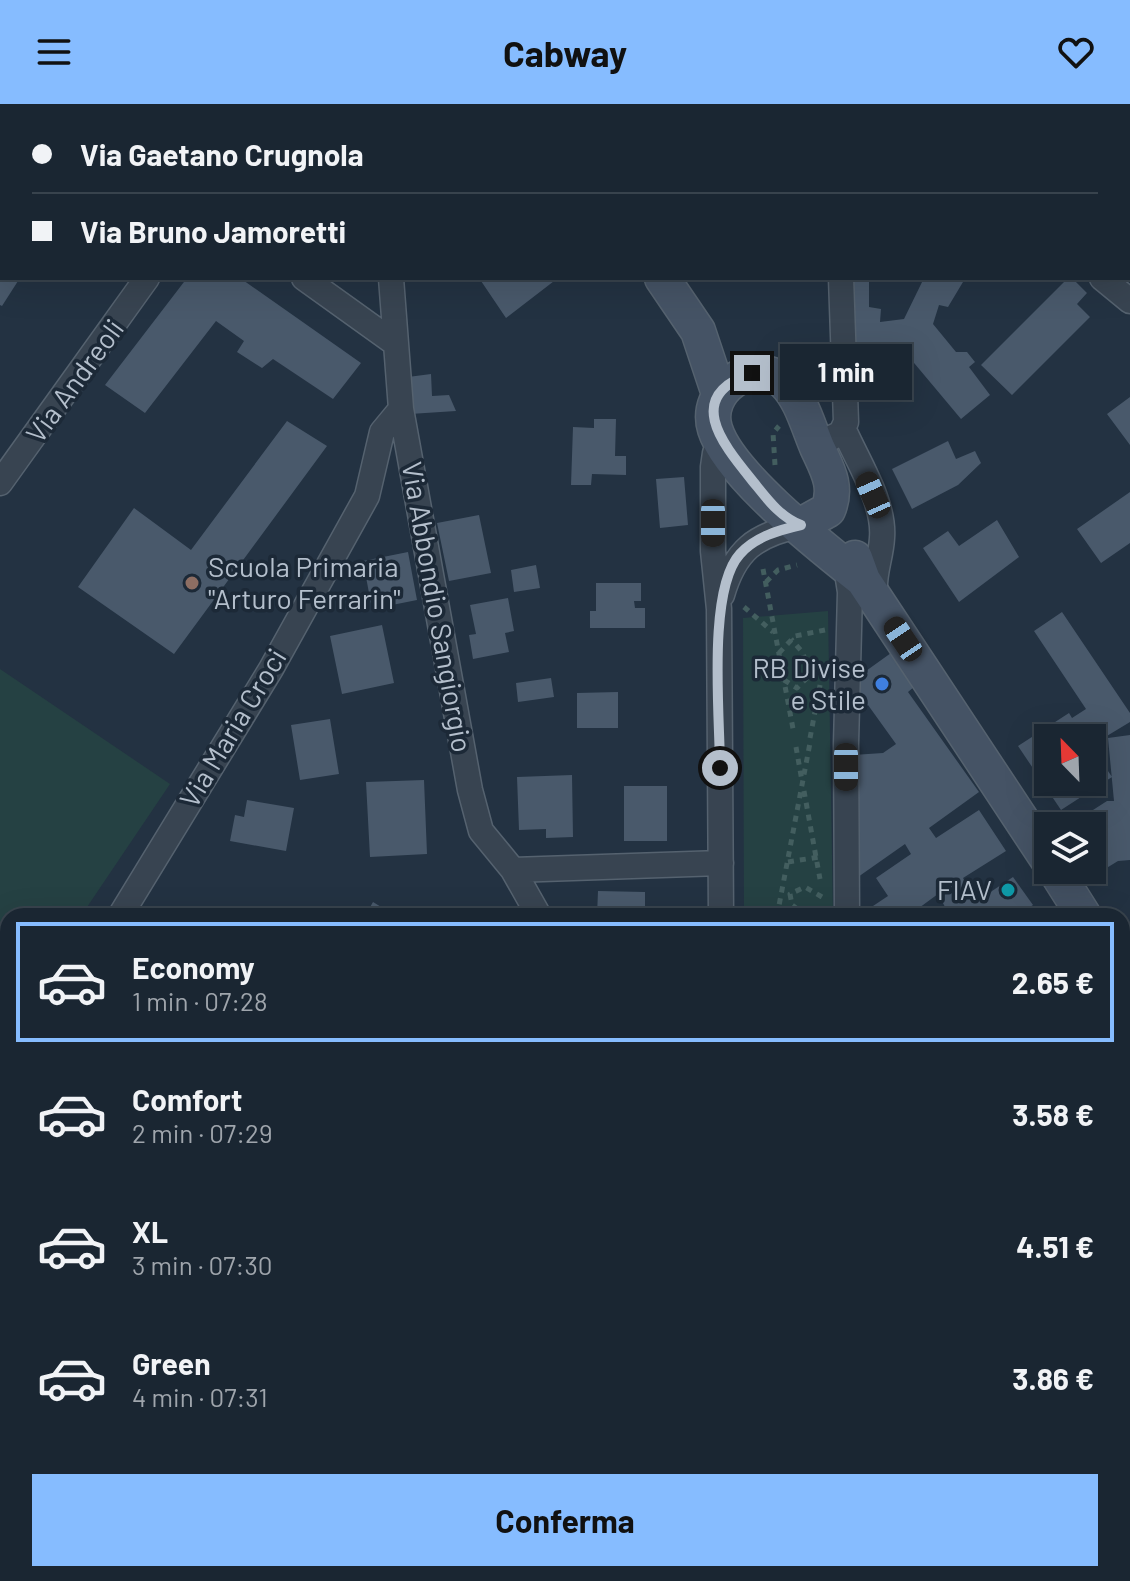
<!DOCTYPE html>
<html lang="it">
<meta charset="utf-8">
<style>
:root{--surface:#1a2632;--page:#27323e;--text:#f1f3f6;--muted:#9fa5ac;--line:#38434d;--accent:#86bcff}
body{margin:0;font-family:Barlow,sans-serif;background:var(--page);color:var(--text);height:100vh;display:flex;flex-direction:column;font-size:30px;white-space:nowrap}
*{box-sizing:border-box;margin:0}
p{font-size:26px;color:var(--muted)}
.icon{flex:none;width:44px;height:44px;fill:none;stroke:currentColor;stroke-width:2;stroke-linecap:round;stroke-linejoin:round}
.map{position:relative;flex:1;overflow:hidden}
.panel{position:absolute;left:0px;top:804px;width:1130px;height:674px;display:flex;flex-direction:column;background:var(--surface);border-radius:24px 24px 0 0;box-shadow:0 8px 32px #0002,0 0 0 2px var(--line)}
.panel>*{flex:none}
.top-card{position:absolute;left:0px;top:0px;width:1130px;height:176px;box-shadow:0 8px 32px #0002,0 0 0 2px var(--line);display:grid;align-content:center;height:176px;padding:0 32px;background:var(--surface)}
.needle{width:52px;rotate:337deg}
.controls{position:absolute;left:1034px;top:620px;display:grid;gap:16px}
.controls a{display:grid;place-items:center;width:72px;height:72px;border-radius:0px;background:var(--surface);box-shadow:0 8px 32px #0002,0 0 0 2px var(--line);font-size:40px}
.end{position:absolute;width:36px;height:36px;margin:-18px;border:10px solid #b4bfcc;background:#111;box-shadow:0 0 0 4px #111}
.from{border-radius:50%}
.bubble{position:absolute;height:56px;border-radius:0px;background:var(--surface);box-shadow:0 8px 32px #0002,0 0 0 2px var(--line);font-size:26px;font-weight:700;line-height:56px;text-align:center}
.car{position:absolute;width:24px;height:48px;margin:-24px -12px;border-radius:10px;box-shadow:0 0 6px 2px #0007;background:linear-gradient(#222 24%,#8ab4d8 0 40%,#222 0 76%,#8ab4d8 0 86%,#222 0)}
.top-card b{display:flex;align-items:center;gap:28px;height:76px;font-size:30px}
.top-card b+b{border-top:2px solid var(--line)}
.top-card i{width:20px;height:20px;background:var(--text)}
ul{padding:14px 0 0;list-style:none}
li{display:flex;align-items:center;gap:24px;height:120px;margin:0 16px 12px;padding:0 16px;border:4px solid transparent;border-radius:0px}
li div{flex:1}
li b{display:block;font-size:30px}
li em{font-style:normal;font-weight:700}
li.on{border-color:var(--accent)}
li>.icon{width:72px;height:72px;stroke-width:1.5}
.cta{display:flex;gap:16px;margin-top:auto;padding:16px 32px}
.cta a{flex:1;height:92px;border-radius:0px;background:var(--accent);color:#111;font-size:32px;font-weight:700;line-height:92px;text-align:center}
header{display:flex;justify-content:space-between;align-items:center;height:104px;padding:0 32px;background:var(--accent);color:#111;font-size:36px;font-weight:700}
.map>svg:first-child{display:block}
</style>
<header><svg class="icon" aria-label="menu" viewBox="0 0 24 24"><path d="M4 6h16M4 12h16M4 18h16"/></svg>Cabway<svg class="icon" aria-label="heart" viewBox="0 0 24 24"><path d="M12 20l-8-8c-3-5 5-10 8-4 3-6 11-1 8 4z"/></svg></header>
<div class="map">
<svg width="1130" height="1477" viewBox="0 0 1130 1477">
<rect width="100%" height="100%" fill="#233242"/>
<path fill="#254143" d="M828,507l5,305h-89l-1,-298z
M0,565l170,115 -89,132h-73v49l-8,-6z
M0,1174l8,3v273l-8,-4z
M57,1470h234l-1,7h-85l-51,-6 -1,6h-79z"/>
<path fill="#49596b" d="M0,174l18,3 -16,25 -2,-1z
M187,174h53l121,85 -28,36 -60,-40 -11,9 -25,-16 7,-11 -28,-20 -71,92 -40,-28z
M479,174h79l-52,40z
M845,174h24v29l12,2 -1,13 24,-3 20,-41h30l9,4 -15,25 -9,-2 -6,19 23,28h11l8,10 -6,5 21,28 -29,24 -62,-74 -33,6 -1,21 -20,1z
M1068,174h4l15,15 -10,11 13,13 -78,78 -31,-30z
M431,270l1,22 17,-1 7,16 -46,3 -2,-37z
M1130,293v48l-23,-31z
M594,315h22l-1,37h11v19l-34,-1 -1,11h-20l2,-58 21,1z
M287,317l40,25 -153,208 -96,-67 56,-79 57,42z
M948,337l8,18 19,-8 6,12 -23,22 -46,24 -20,-40z
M684,373l4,48 -28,3 -4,-49z
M1130,388v51l-29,20 -24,-34z
M479,411l12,58 -42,8 -12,-58z
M997,416l22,37 -60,45 -36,-54 25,-17 11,15z
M408,448l9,48 -45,9 -9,-48z
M536,461l4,23 -26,4 -3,-22z
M596,479h45v18h-7l1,7h10v20h-55v-17h6z
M508,494l6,33 -9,2 4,19 -36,7 -4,-24 7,-1 -6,-29z
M1062,508l68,101v9l-38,23v-7h-44v44h44v-35l20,30 -51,33 -43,-64 51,-33 3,5 14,-9 -52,-78z
M382,521l12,58 -52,11 -12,-58z
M891,549l24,33 -7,6 71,100 -50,36 7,10 43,-28 27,41 -43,27 4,7 -3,2 10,16 39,-26 20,28 -16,11h-67l-12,-22 -30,22h-50l30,-20 -12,-18 35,-24 -6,-10 -47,33 -5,-122 30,-2 13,-9 -28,-39 -17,11 1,-35z
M551,574l3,19 -36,5 -2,-19z
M618,588v36h-41v-35z
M330,615l9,55 -39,6 -9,-55z
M1130,631v125l-12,1 -18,11 -8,-13v-33h-24l39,-25h7l-6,-63z
M572,671l1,62 -27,1v-9l-27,1 -2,-53z
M424,676l3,74 -57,3 -4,-75z
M624,682h43v55h-43z
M247,696l47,8 -8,43 -56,-10 5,-26 9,2z
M598,787l47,1v24h-48z
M373,798l23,14h-31z
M0,865l8,6v11l-8,11z
M1130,1032v93l-8,-12v-76z
M1122,1416l8,4v57h-48l-15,-7h55z
M533,1470h42l-2,7h-42z
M626,1470h20l-1,7h-19z"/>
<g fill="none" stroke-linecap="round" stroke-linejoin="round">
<g stroke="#55626f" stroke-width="27">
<path id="street" d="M16,0l3,2
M836,0v2
M883,0l2,2
M246,2l1,-2
M1107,2l2,-2
M304,174l92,66
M391,174l10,131 69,381 11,41 32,39 26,46
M1102,174l28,23
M844,326c14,32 41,73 38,108 -1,20 -9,36 -7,57
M817,341l24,-12 5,-11 -5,-144
M0,379l147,-205
M846,462l4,26 -4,152 1,172
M722,491c13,-45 33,-60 79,-70
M513,766l208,-7
M120,812l151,-247 96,-173 15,-64 19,-23
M721,812l-2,-307 -6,-58v-84l2,-14 7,-9
M0,1011l8,-13
M862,1470v7
M517,1477l2,-7
M678,1477v-7"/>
</g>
<g stroke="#55626f" stroke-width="37">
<path id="secondary" d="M545,0l1,2
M662,174l36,53 21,63
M801,421l27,-15c10,-24 -1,-41 -11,-63 -9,-21 -16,-49 -33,-65 -31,-27 -81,8 -69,47 14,46 109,120 148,151
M855,454l8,22 185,280
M1055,766l29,46
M1122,872l8,13"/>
</g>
<path stroke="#435e5f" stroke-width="5" stroke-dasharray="6 6" stroke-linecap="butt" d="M775,361l-2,-32 6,-7
M763,465l31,165
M766,478l12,-12 19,-5
M744,503l29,25
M779,549l16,-17 30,-6
M784,576l13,8 12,-12 -6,-23 -12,-14
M810,634l11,-58
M796,643l6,34
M804,687l16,88
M788,758l31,-5
M777,812l33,-173
M807,812l-15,-11 -2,-11 15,-7 17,10"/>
<use href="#street" stroke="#384451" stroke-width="24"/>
<use href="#secondary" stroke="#455365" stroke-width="34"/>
<g stroke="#596879" stroke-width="9">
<path id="rail" d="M792,0v2
M814,0v2"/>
</g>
<use href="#rail" stroke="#1c2937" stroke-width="6" stroke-dasharray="18" stroke-linecap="butt"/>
</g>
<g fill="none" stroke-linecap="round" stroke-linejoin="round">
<path stroke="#b4bfcc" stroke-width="10" d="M720,664c0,-50 -13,-178 20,-214 15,-17 39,-24 61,-29 -22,-8 -36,-29 -50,-46 -30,-37 -67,-83 1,-106"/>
</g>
<circle fill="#8d6e63" stroke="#1c2937" stroke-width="3" cx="192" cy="479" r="8"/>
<circle fill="#3f7fe0" stroke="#1c2937" stroke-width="3" cx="882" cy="580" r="8"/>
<circle fill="#0f9aa8" stroke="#1c2937" stroke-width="3" cx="1008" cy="786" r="8"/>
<g text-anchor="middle" stroke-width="7" stroke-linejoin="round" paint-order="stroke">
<g font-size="28" fill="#b4bfcc" stroke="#1c2937">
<text transform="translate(75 277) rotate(-54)" y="10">Via Andreoli</text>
<text transform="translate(437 503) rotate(80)" y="10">Via Abbondio Sangiorgio</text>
<text transform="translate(233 624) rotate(-59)" y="10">Via Maria Croci</text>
</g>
<g font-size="28" fill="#b4bfcc" stroke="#1c2937" text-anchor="end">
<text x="208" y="473" text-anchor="start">Scuola Primaria<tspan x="208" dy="32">"Arturo Ferrarin"</tspan></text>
<text x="866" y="574">RB Divise<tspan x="866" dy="32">e Stile</tspan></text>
<text x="992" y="796">FIAV</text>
</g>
</g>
</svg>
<div class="controls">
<a><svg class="needle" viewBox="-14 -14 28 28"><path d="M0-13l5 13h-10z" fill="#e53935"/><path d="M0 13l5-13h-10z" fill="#9fa5ac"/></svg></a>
<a><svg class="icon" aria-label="layers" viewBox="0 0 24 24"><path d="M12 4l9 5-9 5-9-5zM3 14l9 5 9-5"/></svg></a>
</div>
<i class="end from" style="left:720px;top:664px"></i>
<i class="end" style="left:752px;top:269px"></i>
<div class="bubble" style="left:780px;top:240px;width:132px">1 min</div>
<i class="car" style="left:873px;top:391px;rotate:336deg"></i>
<i class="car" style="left:713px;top:419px;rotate:180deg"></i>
<i class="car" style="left:903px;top:535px;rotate:326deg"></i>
<i class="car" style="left:846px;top:663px;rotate:180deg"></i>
<div class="top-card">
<b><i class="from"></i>Via Gaetano Crugnola</b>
<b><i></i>Via Bruno Jamoretti</b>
</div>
<section class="panel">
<ul>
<li class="on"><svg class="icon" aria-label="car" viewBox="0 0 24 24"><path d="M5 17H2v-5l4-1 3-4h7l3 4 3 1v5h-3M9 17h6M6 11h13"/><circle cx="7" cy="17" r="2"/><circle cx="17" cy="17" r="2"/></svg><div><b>Economy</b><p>1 min · 07:28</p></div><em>2.65 €</em></li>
<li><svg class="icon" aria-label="car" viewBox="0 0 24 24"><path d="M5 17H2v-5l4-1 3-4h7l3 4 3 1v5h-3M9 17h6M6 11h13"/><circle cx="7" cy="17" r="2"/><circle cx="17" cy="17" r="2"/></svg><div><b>Comfort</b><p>2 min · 07:29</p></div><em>3.58 €</em></li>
<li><svg class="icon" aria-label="car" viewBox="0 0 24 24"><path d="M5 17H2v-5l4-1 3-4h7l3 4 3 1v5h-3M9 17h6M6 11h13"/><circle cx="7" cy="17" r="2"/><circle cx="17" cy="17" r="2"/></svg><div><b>XL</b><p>3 min · 07:30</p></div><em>4.51 €</em></li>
<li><svg class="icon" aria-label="car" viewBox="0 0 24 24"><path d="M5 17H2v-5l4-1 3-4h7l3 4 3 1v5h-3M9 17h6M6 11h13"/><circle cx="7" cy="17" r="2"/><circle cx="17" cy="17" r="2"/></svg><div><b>Green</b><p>4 min · 07:31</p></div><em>3.86 €</em></li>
</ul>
<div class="cta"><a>Conferma</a></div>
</section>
</div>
